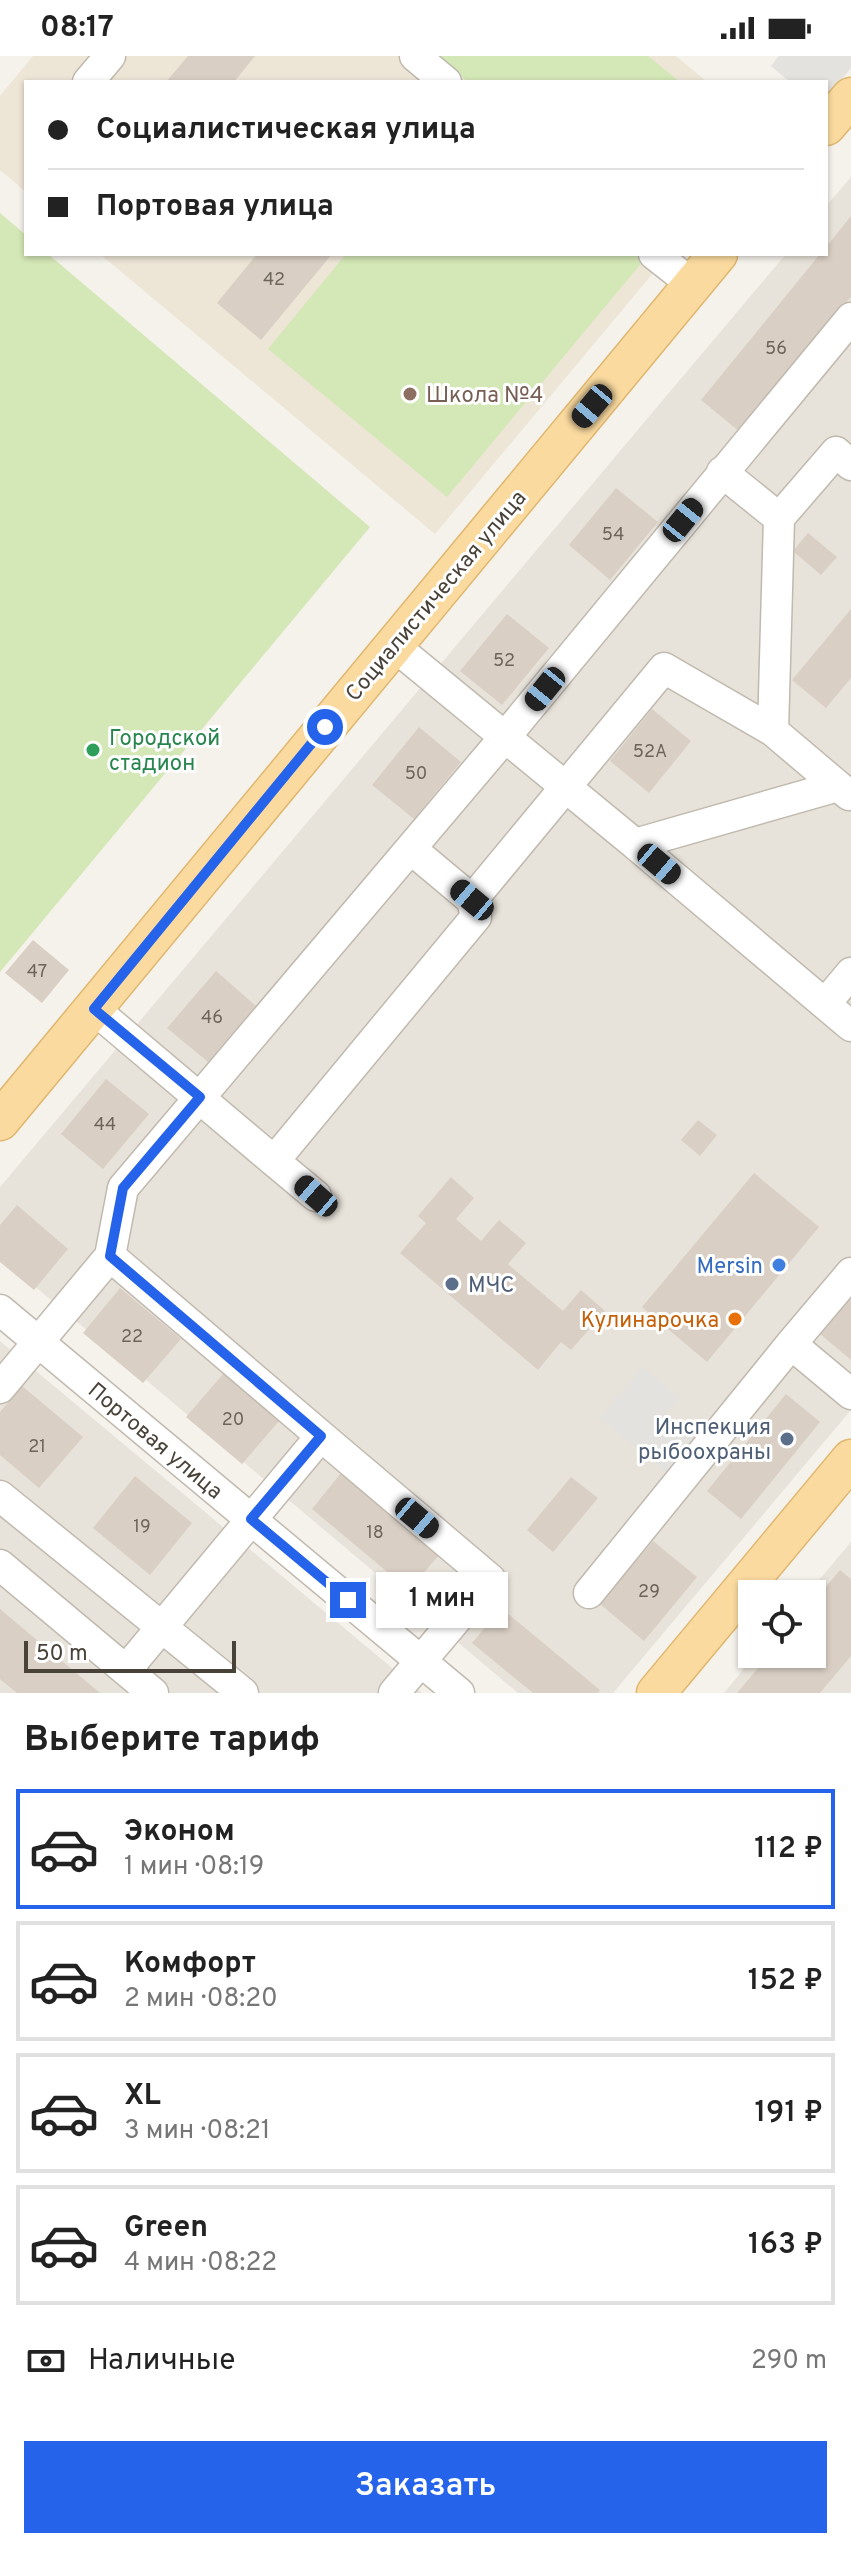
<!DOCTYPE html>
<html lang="ru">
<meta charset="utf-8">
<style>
:root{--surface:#fff;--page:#f6f6f6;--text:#222;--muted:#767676;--line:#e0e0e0;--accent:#2563eb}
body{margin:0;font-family:Overpass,sans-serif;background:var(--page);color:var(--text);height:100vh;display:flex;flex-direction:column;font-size:30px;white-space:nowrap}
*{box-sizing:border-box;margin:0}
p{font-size:26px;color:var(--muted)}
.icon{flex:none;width:44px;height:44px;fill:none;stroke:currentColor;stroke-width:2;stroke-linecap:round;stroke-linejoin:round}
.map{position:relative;height:1637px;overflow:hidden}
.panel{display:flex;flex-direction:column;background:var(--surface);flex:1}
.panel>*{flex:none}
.top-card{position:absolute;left:24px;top:24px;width:804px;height:176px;border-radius:0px;box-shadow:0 2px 6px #0004;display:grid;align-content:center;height:176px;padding:0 24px;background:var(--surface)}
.controls{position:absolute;left:738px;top:1524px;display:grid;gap:16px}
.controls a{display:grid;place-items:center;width:88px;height:88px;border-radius:0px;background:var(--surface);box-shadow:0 2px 6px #0004;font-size:40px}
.scale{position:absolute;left:24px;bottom:20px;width:212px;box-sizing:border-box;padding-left:8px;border:4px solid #494239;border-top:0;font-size:22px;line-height:28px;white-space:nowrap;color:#494239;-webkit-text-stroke:6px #fff;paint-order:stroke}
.end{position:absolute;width:36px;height:36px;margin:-18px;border:10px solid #2563eb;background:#fff;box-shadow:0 0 0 4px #fff}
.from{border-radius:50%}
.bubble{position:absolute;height:56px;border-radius:0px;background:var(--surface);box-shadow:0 2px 6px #0004;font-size:26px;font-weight:600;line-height:56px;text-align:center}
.car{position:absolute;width:24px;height:48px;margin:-24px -12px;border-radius:10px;box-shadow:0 0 6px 2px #0007;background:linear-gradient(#222 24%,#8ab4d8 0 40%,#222 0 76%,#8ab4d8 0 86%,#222 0)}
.top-card b{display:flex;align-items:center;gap:28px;height:76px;font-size:30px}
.top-card b+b{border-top:2px solid var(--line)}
.top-card i{width:20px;height:20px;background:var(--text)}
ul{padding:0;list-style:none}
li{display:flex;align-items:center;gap:24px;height:120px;margin:0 16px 12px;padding:0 8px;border:4px solid var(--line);border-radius:0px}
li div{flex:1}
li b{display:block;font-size:30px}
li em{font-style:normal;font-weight:600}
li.current{border-color:var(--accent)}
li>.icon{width:72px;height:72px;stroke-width:1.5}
h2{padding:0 24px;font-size:36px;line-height:96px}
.pay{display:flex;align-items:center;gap:20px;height:88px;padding:0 24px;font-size:30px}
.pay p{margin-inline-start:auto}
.cta{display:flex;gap:16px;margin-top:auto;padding:16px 24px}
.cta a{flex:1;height:92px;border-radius:0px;background:var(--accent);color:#fff;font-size:32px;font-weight:600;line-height:92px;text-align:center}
.status{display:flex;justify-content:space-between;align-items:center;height:56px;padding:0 40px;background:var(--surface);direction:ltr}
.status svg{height:22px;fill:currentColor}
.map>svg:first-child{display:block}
</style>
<div class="status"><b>08:17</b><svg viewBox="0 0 49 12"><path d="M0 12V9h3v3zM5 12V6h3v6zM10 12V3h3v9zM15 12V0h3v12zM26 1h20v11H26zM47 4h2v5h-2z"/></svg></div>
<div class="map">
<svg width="851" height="1637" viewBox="0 0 851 1637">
<rect width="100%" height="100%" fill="#f5f1eb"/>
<path fill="#e8e3da" d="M851,121v1233l-238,283h-95l-518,-436v-70l786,-933h40v-48z
M0,1285l422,352h-422z
M851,1486v151h-127l32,-39h56v-60h-5z"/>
<path fill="#ede5d6" d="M33,0h643l31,26h-681v110l-26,-22v-74z
M100,198h569l-234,280z"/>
<path fill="#d4e7b6" d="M437,0h211l32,26h-212z
M0,157l26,22v19h22l322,273 -370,445z
M346,198h303l-202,243 -179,-148z"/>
<path fill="#e4e2df" d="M779,0h72v12l-25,30v-16h-36l-19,-16z
M642,1310l38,32 -14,16 33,28 -29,34 -70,-58z"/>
<path fill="#d9cfc4" d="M188,0h67l-21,26h-68z
M851,160v81l-111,135 -39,-32 119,-146h6v-7z
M257,198h75l-71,86 -44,-37z
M616,432l42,34 -48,58 -41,-35z
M808,477l29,24 -16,18 -28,-24z
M851,553v69l-25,30 -34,-28z
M507,558l42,34 -47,57 -42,-34z
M652,653l39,32 -42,52 -39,-32z
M419,671l42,35 -47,57 -42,-34z
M33,884l36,30 -27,33 -37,-30z
M216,915l40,35 -48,56 -41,-34z
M106,1023l43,35 -46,55 -42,-35z
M698,1064l19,15 -17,21 -19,-16z
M754,1117l65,54 -112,135 -65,-55z
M451,1121l23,21 -18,21 25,22 18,-21 27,23 -18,21 55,47 18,-21 24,21 -34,39 -10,-8 -23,28 -138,-117 26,-30 -8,-7z
M17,1149l51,44 -34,41 -34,-28v-37z
M120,1232l61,51 -38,44 -60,-50z
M851,1239v65l-32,-27z
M224,1317l56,47 -38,44 -56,-47z
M22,1330l61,51 -44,51 -39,-33v-43z
M786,1338l34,28 -79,97 -34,-28z
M341,1417l98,82 -30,35 -97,-81z
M135,1420l57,47 -42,52 -57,-47z
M571,1421l27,21 -45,54 -26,-22z
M653,1485l44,36 -53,64 -44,-37z
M840,1514l11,9v77l-31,37h-83l33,-39h42v-51z
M501,1552l99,82 -2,3h-65l-61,-50z
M0,1553l100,84h-83l-17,-14z"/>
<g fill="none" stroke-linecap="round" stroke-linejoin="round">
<g stroke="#c0b9ae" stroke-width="33">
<path id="minor" d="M415,0l31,26
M88,26l22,-26
M654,198l38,30
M722,416l57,46 -6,213
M779,462l57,-66 15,13
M393,589l242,199 203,-58 11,9
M635,788l216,182
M411,793l61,51
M825,948l26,-31
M94,953l180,152 202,-244 -4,-17 192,-232 109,63 65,55
M274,1105l42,35
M110,1200l211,180
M0,1254l459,383
M791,1288l60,-71
M0,1332l110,-132 13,-68 382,-451 346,-419
M0,1440l243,197
M0,1509l153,128
M589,1537l202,-249 60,50
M126,1614l195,-234 169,143 -96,114"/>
</g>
<g stroke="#dfb76f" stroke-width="41">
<path id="major" d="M826,70l25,-29
M0,1065l718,-867
M656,1637l195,-234"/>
</g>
<use href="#minor" stroke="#fff" stroke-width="30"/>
<use href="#major" stroke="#fada9f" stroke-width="38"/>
</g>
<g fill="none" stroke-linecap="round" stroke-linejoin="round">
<path stroke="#2563eb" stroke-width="10" d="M325,671l-231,282 106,88 -77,91 -13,68 211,180 -70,83 97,81"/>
</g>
<circle fill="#8d6e63" stroke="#fff" stroke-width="3" cx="410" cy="338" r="8"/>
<circle fill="#2e9e5b" stroke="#fff" stroke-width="3" cx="93" cy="694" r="8"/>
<circle fill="#3f7fe0" stroke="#fff" stroke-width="3" cx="779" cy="1209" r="8"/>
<g fill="#5c6f8a" stroke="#fff" stroke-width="3">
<circle cx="452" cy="1228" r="8"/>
<circle cx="787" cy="1383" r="8"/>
</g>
<circle fill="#e8710a" stroke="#fff" stroke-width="3" cx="735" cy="1263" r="8"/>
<g text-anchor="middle" stroke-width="6" stroke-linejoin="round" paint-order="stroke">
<g font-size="18" fill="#6d655c">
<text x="274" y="229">42</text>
<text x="776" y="298">56</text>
<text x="613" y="484">54</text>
<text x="504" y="610">52</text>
<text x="650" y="701">52А</text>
<text x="416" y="723">50</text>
<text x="37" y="921">47</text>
<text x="212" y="967">46</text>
<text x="105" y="1074">44</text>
<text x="132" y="1286">22</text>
<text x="233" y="1369">20</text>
<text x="37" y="1396">21</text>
<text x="142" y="1476">19</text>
<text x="375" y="1482">18</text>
<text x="649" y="1541">29</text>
</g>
<g font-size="22" fill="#785e54" stroke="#fff" text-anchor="start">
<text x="426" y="346">Школа №4</text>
</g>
<g font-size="22" fill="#494239" stroke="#fff">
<text transform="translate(435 539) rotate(-50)" y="8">Социалистическая улица</text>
<text transform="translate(156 1384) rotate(40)" y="8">Портовая улица</text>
</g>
<g font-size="22" fill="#27864d" stroke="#fff" text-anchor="start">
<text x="109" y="689">Городской<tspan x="109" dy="25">стадион</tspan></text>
</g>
<g font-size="22" fill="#366cbe" stroke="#fff" text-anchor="end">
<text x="763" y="1217">Mersin</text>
</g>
<g font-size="22" fill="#4e5e75" stroke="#fff" text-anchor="start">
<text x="468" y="1236">МЧС</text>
<text x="771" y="1378" text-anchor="end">Инспекция<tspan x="771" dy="25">рыбоохраны</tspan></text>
</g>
<g font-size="22" fill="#c56008" stroke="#fff" text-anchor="end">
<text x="719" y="1271">Кулинарочка</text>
</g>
</g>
</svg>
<div class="controls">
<a><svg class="icon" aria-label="locate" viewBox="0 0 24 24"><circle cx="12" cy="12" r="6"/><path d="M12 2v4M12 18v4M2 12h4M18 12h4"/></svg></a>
</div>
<div class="scale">50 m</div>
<i class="end from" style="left:325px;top:671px"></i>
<i class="end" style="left:348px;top:1544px"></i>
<div class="bubble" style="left:376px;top:1516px;width:132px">1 мин</div>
<i class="car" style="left:592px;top:350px;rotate:220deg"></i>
<i class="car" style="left:683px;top:464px;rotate:39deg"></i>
<i class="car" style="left:545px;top:633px;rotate:219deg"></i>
<i class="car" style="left:659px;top:808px;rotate:130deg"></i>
<i class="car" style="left:472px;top:844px;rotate:310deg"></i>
<i class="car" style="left:316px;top:1140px;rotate:311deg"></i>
<i class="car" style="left:417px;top:1462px;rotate:130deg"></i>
<div class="top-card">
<b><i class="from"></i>Социалистическая улица</b>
<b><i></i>Портовая улица</b>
</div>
</div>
<section class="panel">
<h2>Выберите тариф</h2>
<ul>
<li class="current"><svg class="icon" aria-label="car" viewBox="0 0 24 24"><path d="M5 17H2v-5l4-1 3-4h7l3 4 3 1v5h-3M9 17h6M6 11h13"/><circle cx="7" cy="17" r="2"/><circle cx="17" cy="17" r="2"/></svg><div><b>Эконом</b><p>1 мин · 08:19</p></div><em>112 ₽</em></li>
<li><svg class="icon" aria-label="car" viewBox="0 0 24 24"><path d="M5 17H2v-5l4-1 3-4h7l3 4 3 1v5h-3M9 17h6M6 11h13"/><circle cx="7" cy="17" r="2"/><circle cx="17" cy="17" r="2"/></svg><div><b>Комфорт</b><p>2 мин · 08:20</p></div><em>152 ₽</em></li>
<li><svg class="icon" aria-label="car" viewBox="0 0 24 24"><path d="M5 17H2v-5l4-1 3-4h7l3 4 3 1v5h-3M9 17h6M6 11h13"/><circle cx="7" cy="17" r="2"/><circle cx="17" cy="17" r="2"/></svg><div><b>XL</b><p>3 мин · 08:21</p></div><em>191 ₽</em></li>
<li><svg class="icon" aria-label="car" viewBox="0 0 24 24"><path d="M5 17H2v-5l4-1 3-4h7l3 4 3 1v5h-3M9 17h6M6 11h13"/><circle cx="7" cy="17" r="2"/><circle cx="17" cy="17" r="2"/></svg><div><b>Green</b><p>4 мин · 08:22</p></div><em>163 ₽</em></li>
</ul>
<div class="pay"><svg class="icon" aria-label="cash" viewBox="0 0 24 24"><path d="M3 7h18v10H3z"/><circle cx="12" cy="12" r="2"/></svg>Наличные<p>290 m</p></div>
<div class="cta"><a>Заказать</a></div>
</section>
